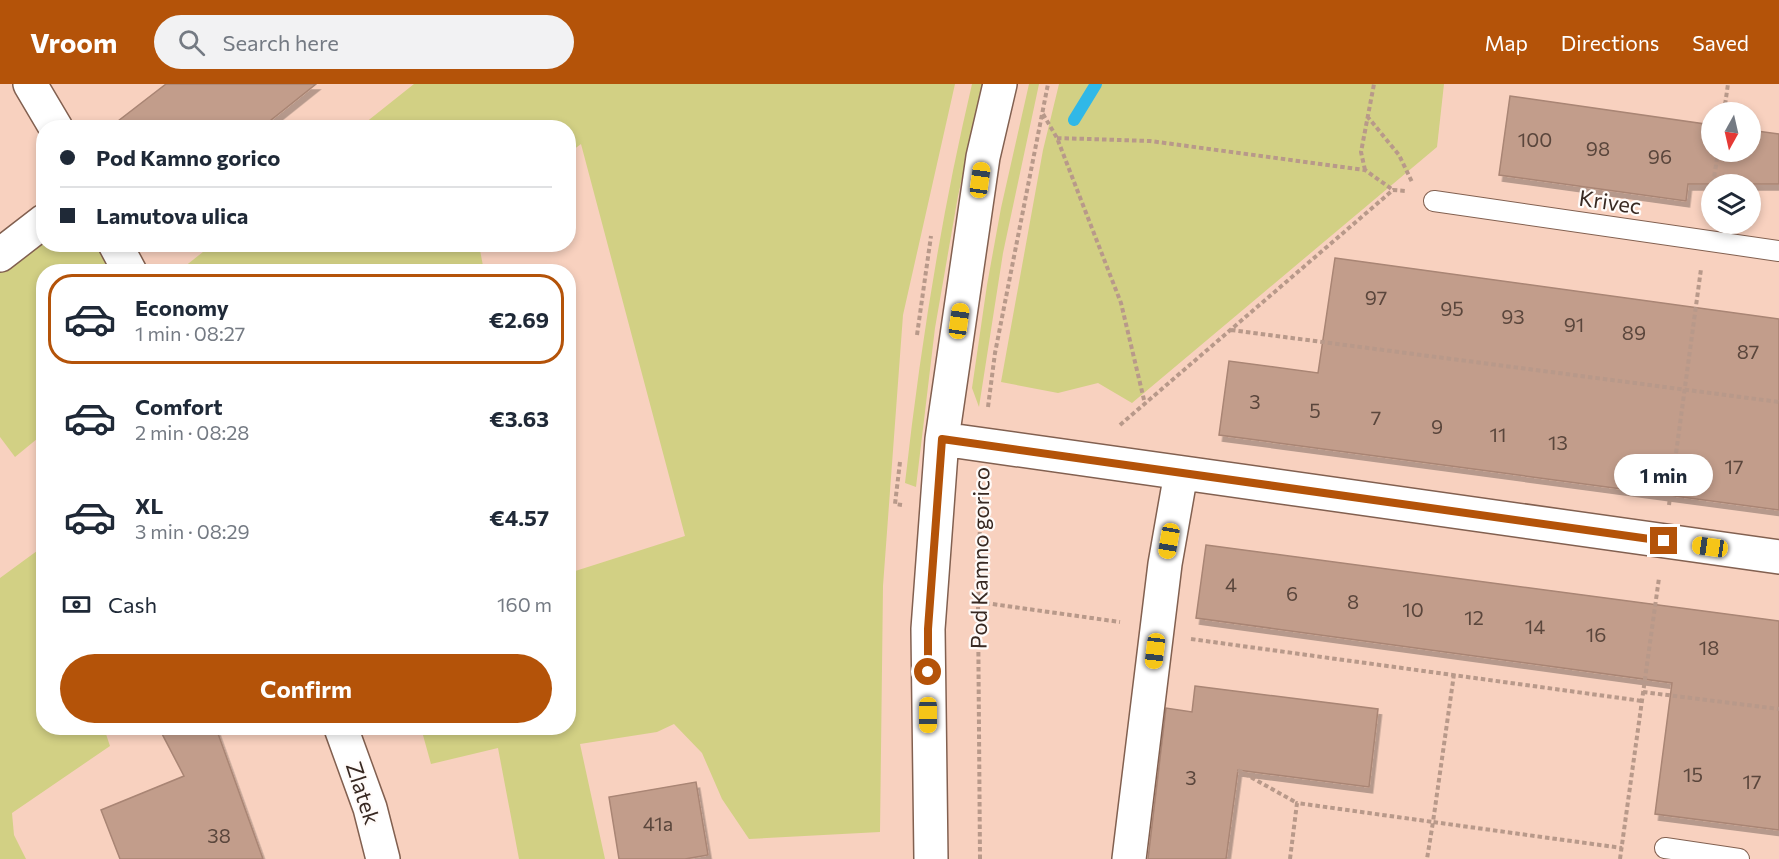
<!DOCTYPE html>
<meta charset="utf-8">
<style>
:root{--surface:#fff;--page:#f2f2f3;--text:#1f2937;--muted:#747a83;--line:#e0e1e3;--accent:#b45309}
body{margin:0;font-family:Commissioner,sans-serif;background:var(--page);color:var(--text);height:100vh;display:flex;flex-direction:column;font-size:22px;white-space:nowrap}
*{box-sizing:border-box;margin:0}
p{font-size:20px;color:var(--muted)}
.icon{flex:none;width:33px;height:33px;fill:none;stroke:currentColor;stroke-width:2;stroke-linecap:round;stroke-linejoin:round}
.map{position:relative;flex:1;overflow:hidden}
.drawer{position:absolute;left:36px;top:180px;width:540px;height:471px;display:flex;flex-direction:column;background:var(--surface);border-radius:24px;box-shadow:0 3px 9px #0003}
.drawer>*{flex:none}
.top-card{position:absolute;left:36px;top:36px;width:540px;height:132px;border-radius:24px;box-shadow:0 3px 9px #0003;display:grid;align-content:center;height:132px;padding:0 24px;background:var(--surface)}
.needle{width:39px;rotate:188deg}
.fabs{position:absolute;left:1701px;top:18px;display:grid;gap:12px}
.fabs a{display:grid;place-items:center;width:60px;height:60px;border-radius:50%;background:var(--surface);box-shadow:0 3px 9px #0003;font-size:30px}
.end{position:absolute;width:27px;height:27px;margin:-14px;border:8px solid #b45309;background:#fff;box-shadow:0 0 0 3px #fff}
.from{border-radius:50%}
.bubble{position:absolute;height:42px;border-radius:21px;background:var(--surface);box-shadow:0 3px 9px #0003;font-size:20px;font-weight:700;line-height:42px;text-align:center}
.car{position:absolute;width:18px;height:36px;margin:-18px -9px;border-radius:8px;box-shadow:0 0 4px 2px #0007;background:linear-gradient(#f5c518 24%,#345 0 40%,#f5c518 0 76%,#345 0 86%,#f5c518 0)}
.top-card b{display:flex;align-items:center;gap:21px;height:57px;font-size:22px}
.top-card b+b{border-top:2px solid var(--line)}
.top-card i{width:15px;height:15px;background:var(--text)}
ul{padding:10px 0 0;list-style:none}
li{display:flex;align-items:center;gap:18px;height:90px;margin:0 12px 9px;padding:0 12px;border:3px solid transparent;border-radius:24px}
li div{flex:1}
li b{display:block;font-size:22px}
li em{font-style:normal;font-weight:700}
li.current{border-color:var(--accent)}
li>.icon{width:54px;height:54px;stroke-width:1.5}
.pay{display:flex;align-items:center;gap:15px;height:66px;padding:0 24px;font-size:22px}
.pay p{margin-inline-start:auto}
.action{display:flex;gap:12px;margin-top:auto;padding:12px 24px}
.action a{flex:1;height:69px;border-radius:36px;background:var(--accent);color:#fff;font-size:24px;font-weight:700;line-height:69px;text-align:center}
header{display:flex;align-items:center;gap:36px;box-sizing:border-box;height:84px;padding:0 30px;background:var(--accent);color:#fff}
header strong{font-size:28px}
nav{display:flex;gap:33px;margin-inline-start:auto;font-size:21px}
.search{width:420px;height:54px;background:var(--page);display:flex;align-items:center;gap:15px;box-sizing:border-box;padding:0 21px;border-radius:33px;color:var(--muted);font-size:22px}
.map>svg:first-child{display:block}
</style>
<header>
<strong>Vroom</strong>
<div class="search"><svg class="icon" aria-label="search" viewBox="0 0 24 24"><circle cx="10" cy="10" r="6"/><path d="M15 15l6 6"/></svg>Search here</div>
<nav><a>Map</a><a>Directions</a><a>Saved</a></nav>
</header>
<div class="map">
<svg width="1779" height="775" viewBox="0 0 1779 775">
<defs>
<filter id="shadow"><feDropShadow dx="3.5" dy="6" stdDeviation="0" flood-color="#0004"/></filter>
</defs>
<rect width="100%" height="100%" fill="#f8d1bf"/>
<path fill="#d2d084" d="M414,0h541l-52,231 -20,271 -3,246 -131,7 -27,-40 -20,-46 -28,-29 -17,8 -77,12 25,115h-86l-21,-111 -67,16 -10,-36h147l1,-155 116,-37 -104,-392 -12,9 -1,-25 -208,-1z
M972,0h11l-25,112 -23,132 -19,159 -11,-4c15,-134 36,-267 67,-399z
M1029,0h10l-36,169 -24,154 -7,-19 15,-103 14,-77z
M1059,0h385l-7,63 -305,256 -34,-20 -40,10 -57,-11 42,-232z
M43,149l1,11 62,1 15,26 -77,1 -1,162 -28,23 -15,-20v-169z
M213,160l266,1 5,26h-305z
M43,439l1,205h60l6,18 -98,67 2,22 12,24h-26v-281l41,-30z"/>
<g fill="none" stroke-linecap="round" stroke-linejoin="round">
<path stroke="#30b8e7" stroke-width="12" d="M1074,36l22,-36"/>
</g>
<path fill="#c29d8b" stroke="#a98574" stroke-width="1.5" filter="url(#shadow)" d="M166,0h150l-55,44h-152z
M1510,12l202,29v27h38v-22l29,4v50h-91l-2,17 -187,-26z
M1335,174l444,61v191l-560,-75 10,-74 89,12z
M1206,461l573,76v209l-124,-16 17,-131 -476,-65z
M1195,602l183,23 -9,78 -131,-17 -12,89h-78l18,-151 26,4z
M159,644h57l47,131h-143l-19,-49 83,-34z
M696,698l12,73 -23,4h-66l-10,-62z"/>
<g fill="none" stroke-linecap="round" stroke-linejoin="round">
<g stroke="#826050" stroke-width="22">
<path id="lane" d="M1434,117l345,50
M1665,764l74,11"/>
</g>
<g stroke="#826050" stroke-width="36">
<path id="street" d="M30,0l26,44
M115,160l15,28
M0,171l44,-34
M942,355l837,118
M341,644l29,80 13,51
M931,775l-3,-230 14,-190 41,-282 17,-73
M1129,775l36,-295 16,-91"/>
</g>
<path stroke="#b8998a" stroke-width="4" stroke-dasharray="4.5 3" stroke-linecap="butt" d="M1724,28l4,-28
M1043,30l14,24 64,165 24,101
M1367,32l32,39 13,27
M1057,54l93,3 215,29 28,20
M1365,86l-4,-18 13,-68
M1713,100l5,-32
M1709,127l3,-14
M1231,246l548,72
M917,251l14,-99
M988,323l7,-54 53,-269
M1120,341l273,-235 13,1
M900,378l-5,42 7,1
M1669,421l32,-236
M978,518l142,20
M1191,555l451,62
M1454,590l-21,148 189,26
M1643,608l136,17
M1238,686l59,33
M980,775l-2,-257 3,-121
M1290,775l7,-56 136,19 -6,37
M1620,775l39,-281"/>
<use href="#lane" stroke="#fff" stroke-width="20"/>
<use href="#street" stroke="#fff" stroke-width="33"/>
</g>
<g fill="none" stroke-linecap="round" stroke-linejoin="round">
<path stroke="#b45309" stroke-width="8" d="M928,588v-43l14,-190 722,102"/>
</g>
<g text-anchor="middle" stroke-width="4.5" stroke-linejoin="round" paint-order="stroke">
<g font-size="20" fill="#5a463c">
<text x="1535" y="63">100</text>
<text x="1598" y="72">98</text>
<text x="1660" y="80">96</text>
<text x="1376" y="221">97</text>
<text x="1452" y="232">95</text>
<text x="1513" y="240">93</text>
<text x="1574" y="248">91</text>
<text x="1634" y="256">89</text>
<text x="1748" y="275">87</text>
<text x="1255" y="325">3</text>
<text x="1315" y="334">5</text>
<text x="1376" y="341">7</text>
<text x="1437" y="350">9</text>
<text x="1498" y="358">11</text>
<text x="1558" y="366">13</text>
<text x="1734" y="390">17</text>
<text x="1231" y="508">4</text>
<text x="1292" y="517">6</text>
<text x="1353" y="525">8</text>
<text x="1413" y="533">10</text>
<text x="1474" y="541">12</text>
<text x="1535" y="550">14</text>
<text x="1596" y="558">16</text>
<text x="1709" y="571">18</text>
<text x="1693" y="698">15</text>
<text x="1191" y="701">3</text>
<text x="1752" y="705">17</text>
<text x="658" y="747">41a</text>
<text x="219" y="759">38</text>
</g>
<g font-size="22" fill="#382922" stroke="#fffbf9">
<text transform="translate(1610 118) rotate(8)" y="8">Krivec</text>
<text transform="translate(980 474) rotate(-89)" y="8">Pod Kamno gorico</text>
<text transform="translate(363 709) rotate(72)" y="8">Zlatek</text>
</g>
</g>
</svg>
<div class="fabs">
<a><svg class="needle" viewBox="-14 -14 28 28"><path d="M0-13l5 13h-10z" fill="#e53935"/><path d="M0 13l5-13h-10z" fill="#747a83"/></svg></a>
<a><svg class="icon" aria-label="layers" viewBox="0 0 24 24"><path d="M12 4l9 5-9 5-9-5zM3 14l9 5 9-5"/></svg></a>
</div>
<i class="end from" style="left:928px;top:588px"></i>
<i class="end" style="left:1664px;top:457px"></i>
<div class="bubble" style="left:1614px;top:370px;width:99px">1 min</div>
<i class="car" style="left:980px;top:96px;rotate:8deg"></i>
<i class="car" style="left:959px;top:237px;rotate:8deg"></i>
<i class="car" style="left:1169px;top:457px;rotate:190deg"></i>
<i class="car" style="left:1710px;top:463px;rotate:278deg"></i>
<i class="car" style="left:1155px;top:567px;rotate:187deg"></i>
<i class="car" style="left:928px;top:631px;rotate:180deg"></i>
<div class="top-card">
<b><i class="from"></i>Pod Kamno gorico</b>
<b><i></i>Lamutova ulica</b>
</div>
<section class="drawer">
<ul>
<li class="current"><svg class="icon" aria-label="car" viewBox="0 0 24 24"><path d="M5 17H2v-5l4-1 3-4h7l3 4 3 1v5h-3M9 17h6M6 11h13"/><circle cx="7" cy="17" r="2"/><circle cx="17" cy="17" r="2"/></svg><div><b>Economy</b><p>1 min · 08:27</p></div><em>€2.69</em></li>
<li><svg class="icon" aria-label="car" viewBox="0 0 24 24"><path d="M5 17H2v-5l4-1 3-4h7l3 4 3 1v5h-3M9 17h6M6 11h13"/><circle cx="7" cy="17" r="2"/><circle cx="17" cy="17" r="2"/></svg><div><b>Comfort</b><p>2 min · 08:28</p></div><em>€3.63</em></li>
<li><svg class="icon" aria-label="car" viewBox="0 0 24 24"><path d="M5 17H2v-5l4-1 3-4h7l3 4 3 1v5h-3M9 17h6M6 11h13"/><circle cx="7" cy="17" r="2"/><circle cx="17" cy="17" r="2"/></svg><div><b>XL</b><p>3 min · 08:29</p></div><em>€4.57</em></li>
</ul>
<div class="pay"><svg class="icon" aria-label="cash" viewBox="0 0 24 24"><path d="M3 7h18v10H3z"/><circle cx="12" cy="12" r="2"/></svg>Cash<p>160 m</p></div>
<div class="action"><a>Confirm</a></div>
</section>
</div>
